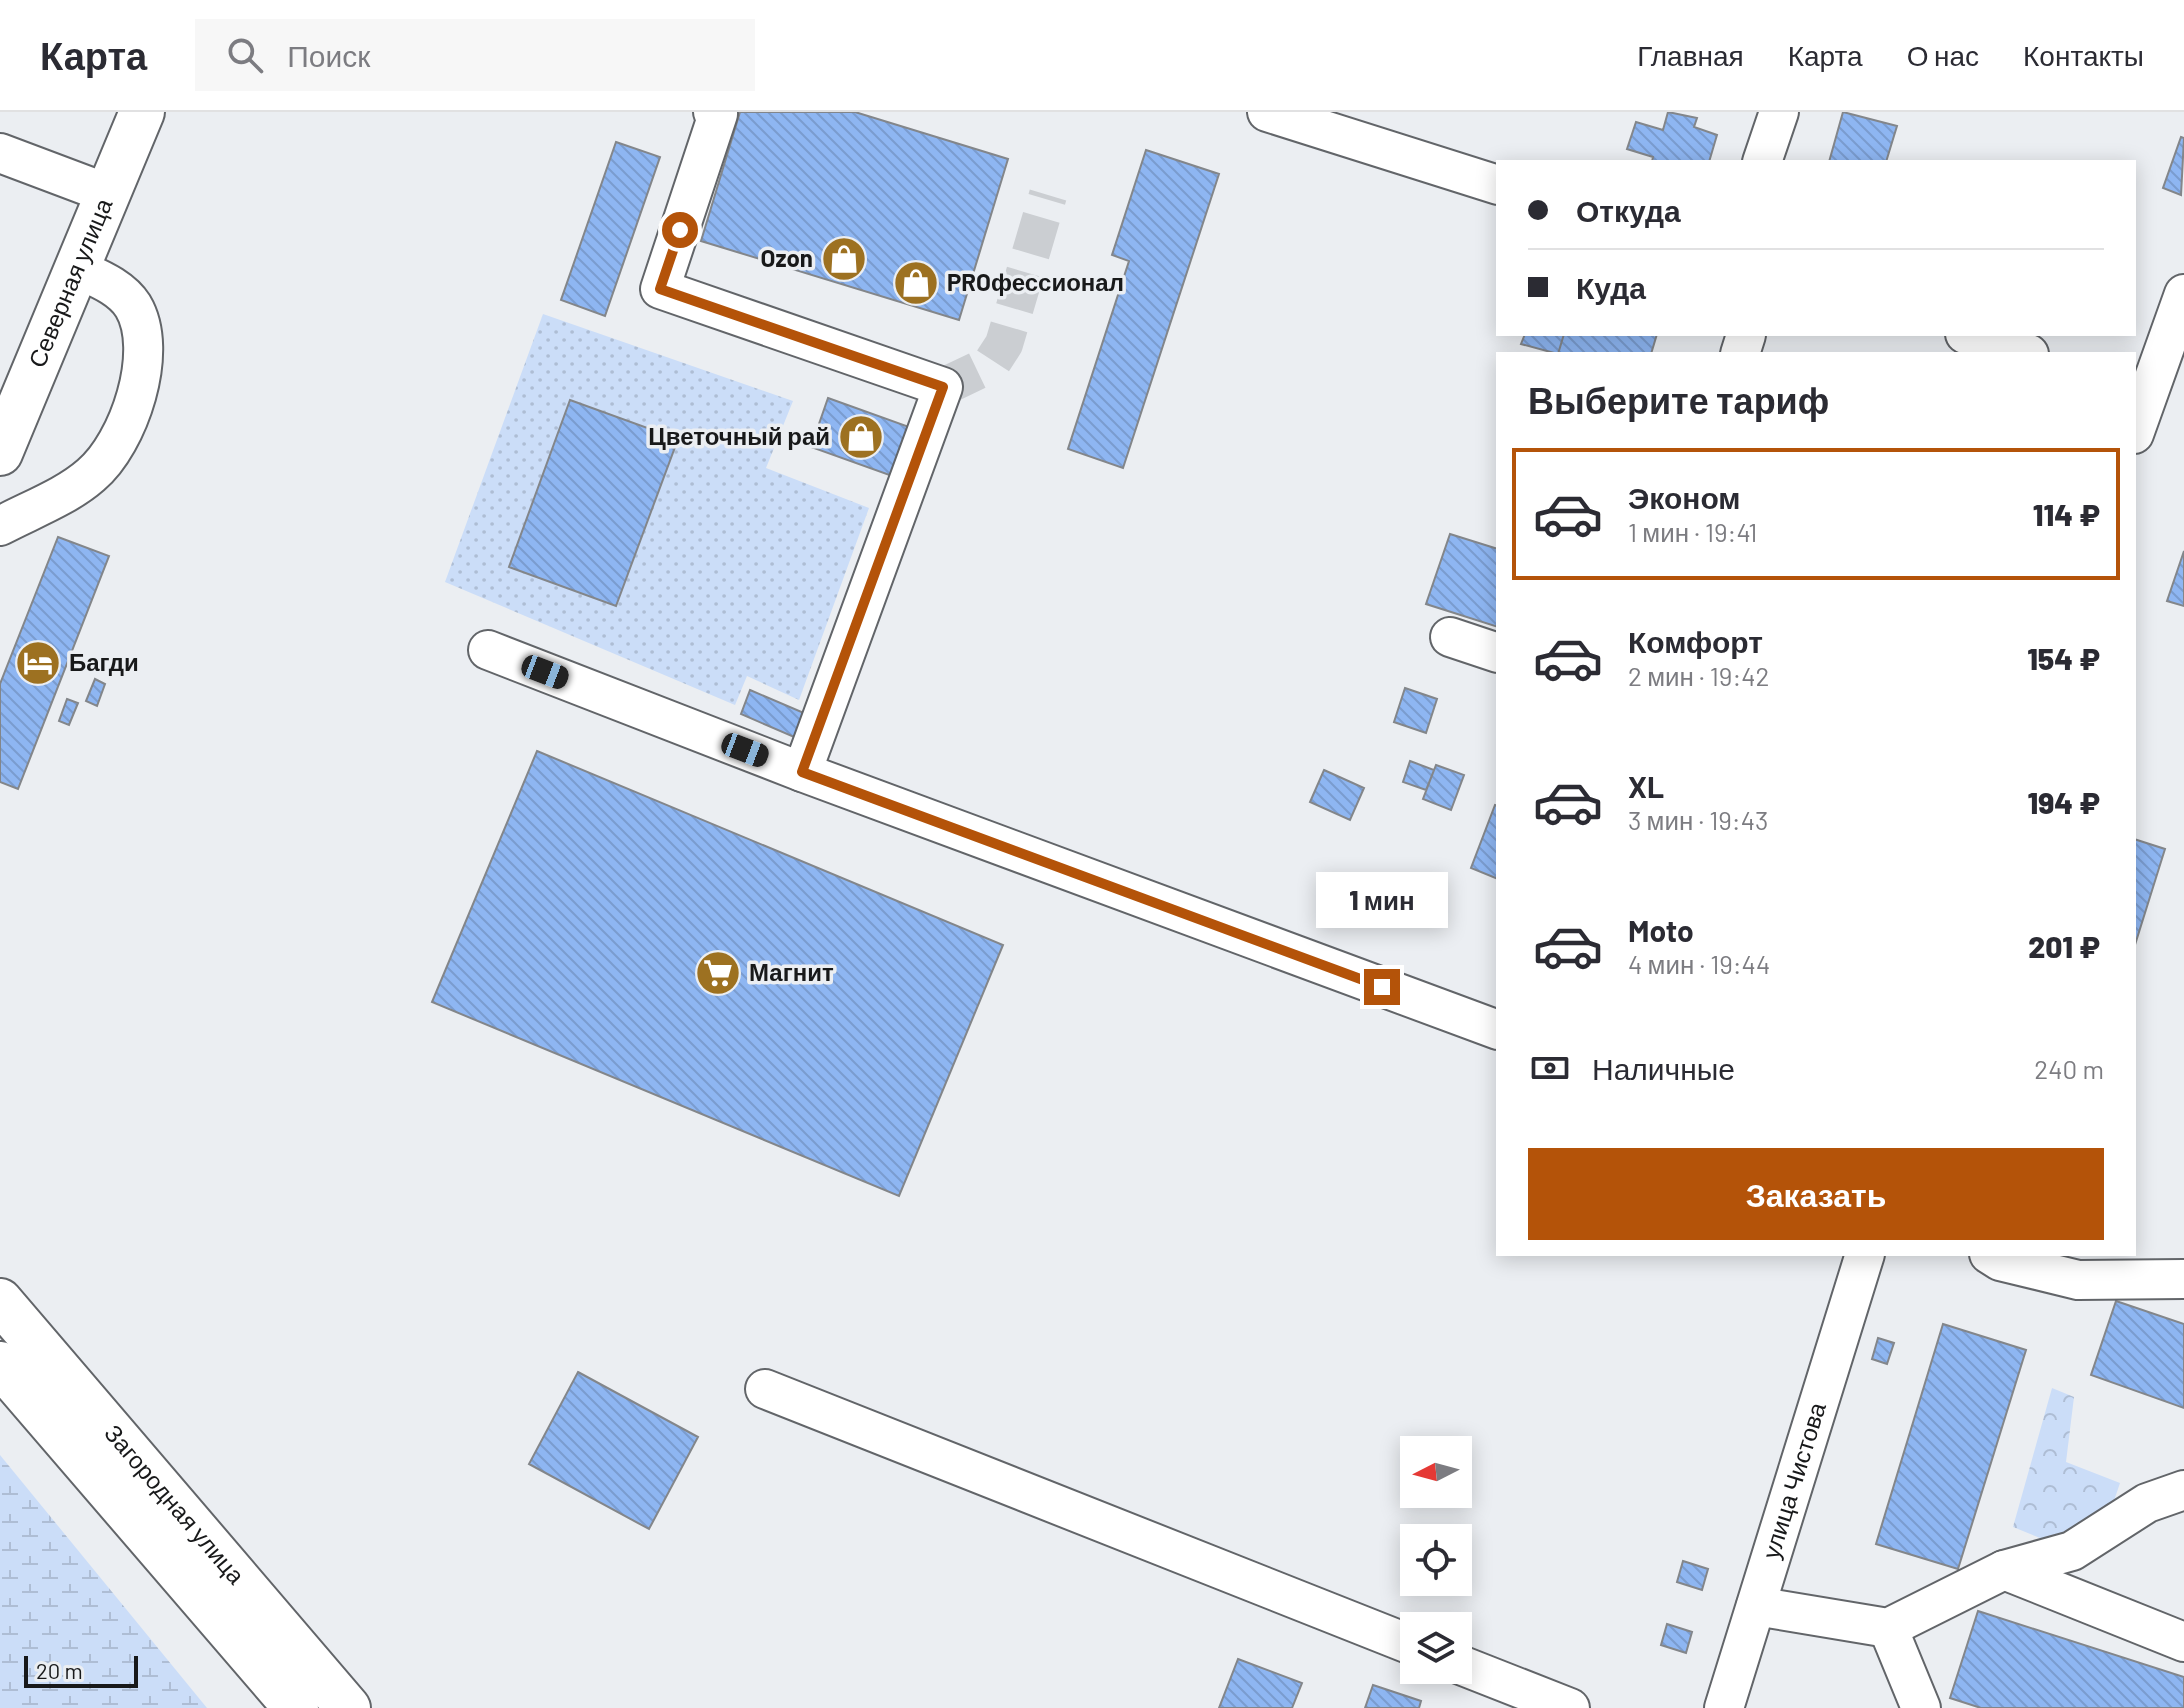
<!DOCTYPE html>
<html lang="ru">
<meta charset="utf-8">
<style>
:root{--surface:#fff;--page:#f7f7f7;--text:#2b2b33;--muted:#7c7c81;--line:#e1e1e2;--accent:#b45309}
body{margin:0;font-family:Barlow,sans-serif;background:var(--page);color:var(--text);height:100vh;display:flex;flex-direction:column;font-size:30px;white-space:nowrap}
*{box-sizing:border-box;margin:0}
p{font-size:26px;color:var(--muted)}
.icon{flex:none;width:44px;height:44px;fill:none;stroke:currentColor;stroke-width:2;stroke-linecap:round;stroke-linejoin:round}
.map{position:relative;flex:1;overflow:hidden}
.drawer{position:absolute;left:1496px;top:240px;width:640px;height:904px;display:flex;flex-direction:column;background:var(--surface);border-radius:0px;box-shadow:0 4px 20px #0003}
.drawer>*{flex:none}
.guide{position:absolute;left:1496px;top:48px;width:640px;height:176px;border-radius:0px;box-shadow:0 4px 20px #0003;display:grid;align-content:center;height:176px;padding:0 32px;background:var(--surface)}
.needle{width:52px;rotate:264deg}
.controls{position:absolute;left:1400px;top:1324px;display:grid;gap:16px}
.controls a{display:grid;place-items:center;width:72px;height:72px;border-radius:0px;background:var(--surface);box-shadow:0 4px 20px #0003;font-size:40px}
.scale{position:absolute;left:24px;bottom:20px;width:114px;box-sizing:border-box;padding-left:8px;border:4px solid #18191a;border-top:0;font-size:22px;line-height:28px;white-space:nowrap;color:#18191a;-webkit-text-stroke:6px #ebeef2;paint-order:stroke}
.end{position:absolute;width:36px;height:36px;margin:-18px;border:10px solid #b45309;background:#fff;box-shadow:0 0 0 4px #fff}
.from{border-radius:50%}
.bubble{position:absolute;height:56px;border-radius:0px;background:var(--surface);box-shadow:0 4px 20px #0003;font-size:26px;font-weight:800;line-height:56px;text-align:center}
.car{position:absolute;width:24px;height:48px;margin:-24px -12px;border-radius:10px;box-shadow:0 0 6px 2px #0007;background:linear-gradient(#222 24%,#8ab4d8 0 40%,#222 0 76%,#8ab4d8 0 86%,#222 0)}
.guide b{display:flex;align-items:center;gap:28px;height:76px;font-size:30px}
.guide b+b{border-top:2px solid var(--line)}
.guide i{width:20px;height:20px;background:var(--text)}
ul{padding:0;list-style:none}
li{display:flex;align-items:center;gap:24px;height:132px;margin:0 16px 12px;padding:0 16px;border:4px solid transparent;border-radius:0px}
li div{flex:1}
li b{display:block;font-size:30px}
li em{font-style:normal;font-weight:800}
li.on{border-color:var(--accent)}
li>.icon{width:72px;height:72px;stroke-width:1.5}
h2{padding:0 32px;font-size:36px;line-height:96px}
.pay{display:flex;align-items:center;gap:20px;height:88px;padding:0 32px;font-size:30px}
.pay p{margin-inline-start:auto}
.action{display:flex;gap:16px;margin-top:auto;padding:16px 32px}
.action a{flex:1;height:92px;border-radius:0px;background:var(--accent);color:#fff;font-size:32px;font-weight:800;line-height:92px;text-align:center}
header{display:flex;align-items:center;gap:48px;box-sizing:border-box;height:112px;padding:0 40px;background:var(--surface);border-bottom:2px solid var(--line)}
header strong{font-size:38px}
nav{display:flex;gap:44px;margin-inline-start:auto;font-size:28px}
.search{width:560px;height:72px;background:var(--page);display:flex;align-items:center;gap:20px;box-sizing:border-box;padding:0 28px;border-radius:0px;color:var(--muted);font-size:30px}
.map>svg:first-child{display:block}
</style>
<header>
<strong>Карта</strong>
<div class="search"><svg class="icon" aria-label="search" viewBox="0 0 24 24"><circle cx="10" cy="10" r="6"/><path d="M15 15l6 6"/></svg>Поиск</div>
<nav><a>Главная</a><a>Карта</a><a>О нас</a><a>Контакты</a></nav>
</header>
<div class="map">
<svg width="2184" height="1596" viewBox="0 0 2184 1596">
<defs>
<pattern id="grass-dots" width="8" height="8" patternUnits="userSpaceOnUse" patternTransform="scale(2)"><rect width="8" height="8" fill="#cbddf8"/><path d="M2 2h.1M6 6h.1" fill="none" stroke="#aebdd4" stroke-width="1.8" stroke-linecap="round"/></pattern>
<pattern id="wetland-marsh" width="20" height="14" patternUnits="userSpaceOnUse" patternTransform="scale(2)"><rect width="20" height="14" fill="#cbddf8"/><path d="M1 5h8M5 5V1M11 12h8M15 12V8" fill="none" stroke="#aebdd4"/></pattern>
<pattern id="park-crowns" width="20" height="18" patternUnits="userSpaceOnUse" patternTransform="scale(2)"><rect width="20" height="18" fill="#cbddf8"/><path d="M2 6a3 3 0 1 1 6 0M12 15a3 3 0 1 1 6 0" fill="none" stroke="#aebdd4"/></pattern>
<pattern id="building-back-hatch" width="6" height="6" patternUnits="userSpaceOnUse" patternTransform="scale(2)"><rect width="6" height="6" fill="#8eb6f2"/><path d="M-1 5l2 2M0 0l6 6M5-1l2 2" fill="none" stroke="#7a9ccf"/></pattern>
</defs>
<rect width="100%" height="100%" fill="#ebeef2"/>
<path fill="url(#grass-dots)" d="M543,202l250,87 -27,67 103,40 -70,192 -52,-24 -12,29 -290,-123z"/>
<path fill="url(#wetland-marsh)" d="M0,1343l207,253h-207z"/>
<path fill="url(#park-crowns)" d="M2052,1276l22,9 -8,65 54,21 -26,77 -81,-33z"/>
<path fill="url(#building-back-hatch)" stroke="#83868a" stroke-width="2" d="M740,0h115l153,47 -49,161 -258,-79z
M1668,0l29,6 -3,9 23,8 -8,27h-57l1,-5 -26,-8 9,-27 27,8z
M1843,0l54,14 -11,36h-57z
M2181,25l3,1 -3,57 -18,-7z
M616,30l44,15 -55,159 -44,-16z
M1146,38l73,24 -96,294 -55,-19 61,-188 -17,-6z
M1525,222h39l-6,20 -37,-10z
M1564,222h93l-6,20h-93z
M828,286l84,30 -17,49 -84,-30z
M570,288l108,39 -62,167 -107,-39z
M1450,422l48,15v78l-72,-23z
M58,425l51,19 -91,233 -18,-7v-98z
M2184,439v55l-17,-5z
M95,567l10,5 -8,22 -11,-5z
M1405,576l32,11 -11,34 -32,-11z
M750,578l54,23 -10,24 -53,-23z
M67,587l11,4 -9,22 -10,-4z
M537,639l466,194 -104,251 -467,-194z
M1410,649l24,9 -8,20 -23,-8z
M1436,653l28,10 -13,35 -28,-11z
M1324,658l40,18 -14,32 -40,-18z
M1495,693l3,1v73l-27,-11z
M2134,727l31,10 -31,99z
M2116,1189l68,23v84l-93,-33z
M1943,1212l83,26 -68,219 -82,-25z
M1878,1226l16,5 -7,21 -15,-5z
M578,1260l120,65 -49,92 -120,-65z
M1683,1449l25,8 -6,21 -25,-8z
M1978,1499l206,66v31h-203l-31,-10z
M1667,1512l25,8 -6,21 -25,-8z
M1238,1547l64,24 -10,25h-73z
M1373,1573l48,16 -2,7h-54z"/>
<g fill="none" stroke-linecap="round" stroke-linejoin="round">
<path stroke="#cbced2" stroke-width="38" stroke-dasharray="38 19" stroke-linecap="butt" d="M943,275l48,-23 13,-20 44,-149"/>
<g stroke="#626569" stroke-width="42">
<g id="minor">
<path d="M713,0l5,2 -58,175 283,98 -141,385"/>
<path d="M1267,0l231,73"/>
<path d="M0,41l109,41"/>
<path d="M1762,50l17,-50"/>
<path d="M1965,222l64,20"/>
<path d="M1740,242l6,-19"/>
<path d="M2134,322l50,-140"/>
<path d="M0,414c30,-16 66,-29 91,-51 38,-32 69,-124 42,-169 -12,-19 -36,-28 -55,-37"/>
<path d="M1450,525l48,16"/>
<path d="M488,538l314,122 696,258"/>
<path d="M1989,1142l11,7 78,19 106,-1"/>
<path d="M765,1277l649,257"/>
<path d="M2004,1458l180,72"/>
<path d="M1756,1494l132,22 116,-58 68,-19 75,-48 37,-13"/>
<path d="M1888,1516l33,80"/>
<path d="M1458,1552l112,44"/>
<path id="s1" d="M1724,1596l141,-454"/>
</g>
</g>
<g stroke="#626569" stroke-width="48">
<g id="major">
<path id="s2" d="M0,341l142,-341"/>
</g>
</g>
<g stroke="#626569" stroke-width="48">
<g id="highway">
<path id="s3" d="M0,1189l348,407"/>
<path d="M0,1252l296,344"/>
</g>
</g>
<use href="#minor" stroke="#fff" stroke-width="38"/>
<use href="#major" stroke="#fff" stroke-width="44"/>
<use href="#highway" stroke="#fff" stroke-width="44"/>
</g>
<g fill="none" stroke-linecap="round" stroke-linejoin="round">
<path stroke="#b45309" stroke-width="10" d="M680,118l-20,59 283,98 -141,385 580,215"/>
</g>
<defs>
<g id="shop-disc" transform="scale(2.3)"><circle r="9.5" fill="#9d7121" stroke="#ebeef2"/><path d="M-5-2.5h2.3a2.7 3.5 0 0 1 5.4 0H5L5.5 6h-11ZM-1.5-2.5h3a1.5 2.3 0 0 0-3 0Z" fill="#fff"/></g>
<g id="hotel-disc" transform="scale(2.3)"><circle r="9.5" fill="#9d7121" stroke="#ebeef2"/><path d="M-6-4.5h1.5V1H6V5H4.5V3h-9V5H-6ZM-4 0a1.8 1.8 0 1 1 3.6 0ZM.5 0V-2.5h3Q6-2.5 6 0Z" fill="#fff"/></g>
<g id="supermarket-disc" transform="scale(2.3)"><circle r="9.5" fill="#9d7121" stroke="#ebeef2"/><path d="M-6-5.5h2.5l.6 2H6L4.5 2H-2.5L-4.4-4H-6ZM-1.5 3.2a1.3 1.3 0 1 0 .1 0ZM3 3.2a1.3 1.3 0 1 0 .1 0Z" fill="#fff"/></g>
</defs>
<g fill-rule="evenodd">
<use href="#shop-disc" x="844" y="147"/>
<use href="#shop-disc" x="916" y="171"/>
<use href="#shop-disc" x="861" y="325"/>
<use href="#hotel-disc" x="38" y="551"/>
<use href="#supermarket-disc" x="718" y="861"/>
</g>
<g text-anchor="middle" stroke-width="7" stroke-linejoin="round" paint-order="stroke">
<g font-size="24" font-weight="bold" fill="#18191a" stroke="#ebeef2" text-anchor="start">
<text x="813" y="155" text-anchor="end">Ozon</text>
<text x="947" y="179">PROфессионал</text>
<text x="830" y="333" text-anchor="end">Цветочный рай</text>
<text x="69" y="559">Багди</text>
<text x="749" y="869">Магнит</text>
</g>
<g font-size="24" fill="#18191a" stroke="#ebeef2">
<text dy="8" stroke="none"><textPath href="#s2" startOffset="184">Северная улица</textPath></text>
<text dy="8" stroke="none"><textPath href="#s1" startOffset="238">улица Чистова</textPath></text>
<text dy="8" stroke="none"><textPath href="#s3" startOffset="268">Загородная улица</textPath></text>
</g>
</g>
</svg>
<div class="controls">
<a><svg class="needle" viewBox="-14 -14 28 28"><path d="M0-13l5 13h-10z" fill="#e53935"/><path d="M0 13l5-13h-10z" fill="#7c7c81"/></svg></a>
<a><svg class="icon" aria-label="locate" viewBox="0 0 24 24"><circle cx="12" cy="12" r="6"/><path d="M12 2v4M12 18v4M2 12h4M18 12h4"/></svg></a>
<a><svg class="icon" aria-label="layers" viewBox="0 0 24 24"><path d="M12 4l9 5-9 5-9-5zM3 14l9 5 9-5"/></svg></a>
</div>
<div class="scale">20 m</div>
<i class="end from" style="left:680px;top:118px"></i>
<i class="end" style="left:1382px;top:875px"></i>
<div class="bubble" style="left:1316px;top:760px;width:132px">1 мин</div>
<i class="car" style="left:545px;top:560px;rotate:111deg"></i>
<i class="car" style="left:745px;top:638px;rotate:111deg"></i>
<div class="guide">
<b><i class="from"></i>Откуда</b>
<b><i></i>Куда</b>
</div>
<section class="drawer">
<h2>Выберите тариф</h2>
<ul>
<li class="on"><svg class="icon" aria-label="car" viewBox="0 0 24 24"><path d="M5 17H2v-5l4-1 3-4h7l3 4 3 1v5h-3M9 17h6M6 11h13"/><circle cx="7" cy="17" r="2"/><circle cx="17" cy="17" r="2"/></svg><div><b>Эконом</b><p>1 мин · 19:41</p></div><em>114 ₽</em></li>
<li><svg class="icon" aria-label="car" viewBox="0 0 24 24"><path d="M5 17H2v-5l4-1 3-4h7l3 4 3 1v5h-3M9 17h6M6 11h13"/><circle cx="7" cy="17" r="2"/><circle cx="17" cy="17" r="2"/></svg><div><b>Комфорт</b><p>2 мин · 19:42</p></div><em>154 ₽</em></li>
<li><svg class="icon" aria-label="car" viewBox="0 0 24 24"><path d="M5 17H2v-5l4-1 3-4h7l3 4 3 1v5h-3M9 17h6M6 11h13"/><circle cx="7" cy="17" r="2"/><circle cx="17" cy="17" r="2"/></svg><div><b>XL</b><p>3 мин · 19:43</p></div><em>194 ₽</em></li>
<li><svg class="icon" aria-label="car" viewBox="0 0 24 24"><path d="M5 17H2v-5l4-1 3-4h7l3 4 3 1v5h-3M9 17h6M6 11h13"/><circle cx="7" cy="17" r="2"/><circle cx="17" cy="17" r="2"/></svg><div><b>Moto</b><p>4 мин · 19:44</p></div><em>201 ₽</em></li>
</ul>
<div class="pay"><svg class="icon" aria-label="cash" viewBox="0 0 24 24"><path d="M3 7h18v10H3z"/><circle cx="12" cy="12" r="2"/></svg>Наличные<p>240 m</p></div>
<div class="action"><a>Заказать</a></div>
</section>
</div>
